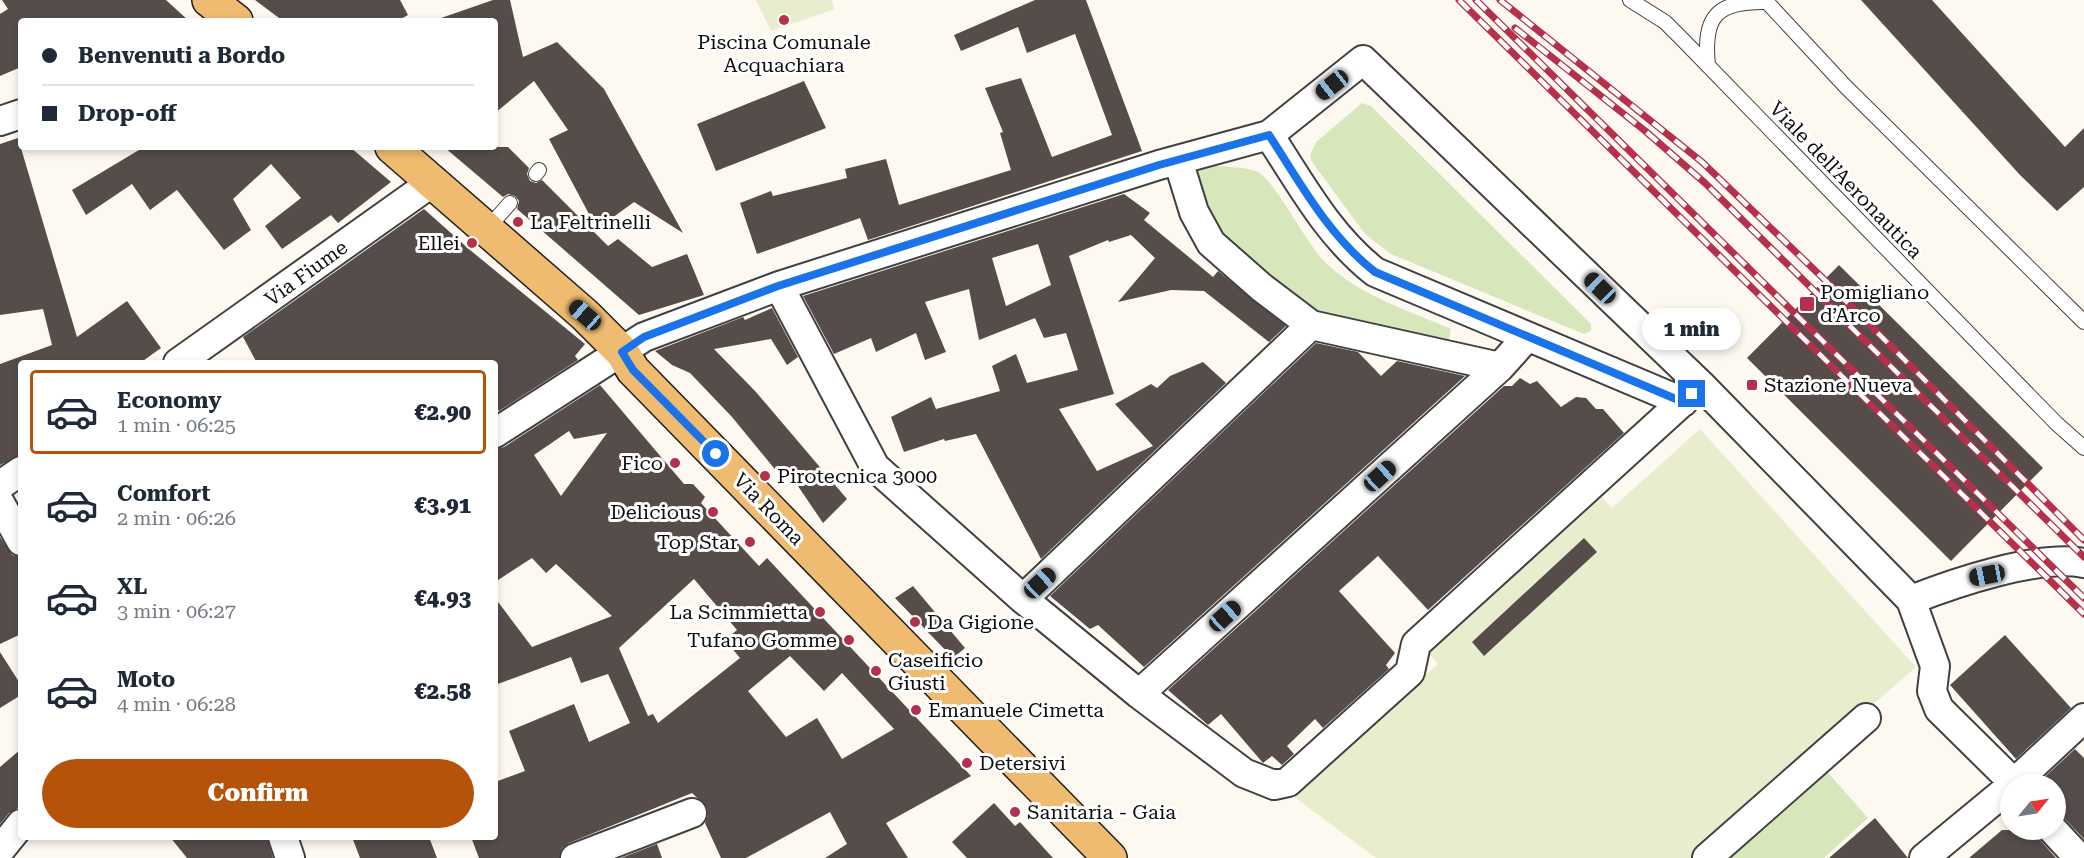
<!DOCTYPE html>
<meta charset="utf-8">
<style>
:root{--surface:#fff;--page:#f6f6f7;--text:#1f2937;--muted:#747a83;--line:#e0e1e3;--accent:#b45309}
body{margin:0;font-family:"Roboto Serif",serif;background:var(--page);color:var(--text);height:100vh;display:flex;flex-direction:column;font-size:22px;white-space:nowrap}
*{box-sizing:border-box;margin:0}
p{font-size:20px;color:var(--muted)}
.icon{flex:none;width:33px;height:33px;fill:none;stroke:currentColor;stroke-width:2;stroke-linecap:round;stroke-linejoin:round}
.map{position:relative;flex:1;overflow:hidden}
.drawer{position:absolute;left:18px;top:360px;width:480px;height:480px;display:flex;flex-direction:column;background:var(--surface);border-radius:6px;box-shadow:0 3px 9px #0003}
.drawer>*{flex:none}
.guide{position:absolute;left:18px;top:18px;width:480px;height:132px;border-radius:6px;box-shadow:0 3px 9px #0003;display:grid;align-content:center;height:132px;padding:0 24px;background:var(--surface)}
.needle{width:39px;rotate:60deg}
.tools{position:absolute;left:2000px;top:774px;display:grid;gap:12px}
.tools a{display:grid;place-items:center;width:66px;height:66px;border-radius:50%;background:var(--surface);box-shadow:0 3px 9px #0003;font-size:30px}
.end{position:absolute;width:27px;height:27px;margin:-14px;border:8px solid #1a73e8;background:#fff;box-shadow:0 0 0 3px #fff}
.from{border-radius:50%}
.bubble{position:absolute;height:42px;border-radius:21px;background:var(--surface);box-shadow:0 3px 9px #0003;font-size:20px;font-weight:800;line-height:42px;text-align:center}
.car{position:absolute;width:18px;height:36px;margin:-18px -9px;border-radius:8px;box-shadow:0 0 4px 2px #0007;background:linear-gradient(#222 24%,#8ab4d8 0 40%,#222 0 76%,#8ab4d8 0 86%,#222 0)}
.guide b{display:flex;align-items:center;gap:21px;height:57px;font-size:22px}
.guide b+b{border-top:2px solid var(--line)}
.guide i{width:15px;height:15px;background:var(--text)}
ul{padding:10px 0 0;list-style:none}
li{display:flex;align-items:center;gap:18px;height:84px;margin:0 12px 9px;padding:0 12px;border:3px solid transparent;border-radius:6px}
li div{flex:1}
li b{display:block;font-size:22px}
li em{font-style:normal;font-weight:800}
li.active{border-color:var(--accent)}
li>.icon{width:54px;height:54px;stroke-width:1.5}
.action{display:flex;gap:12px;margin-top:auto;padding:12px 24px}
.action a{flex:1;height:69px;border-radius:36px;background:var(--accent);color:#fff;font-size:24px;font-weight:800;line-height:69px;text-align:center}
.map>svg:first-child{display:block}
</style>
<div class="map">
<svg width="2084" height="858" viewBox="0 0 2084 858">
<rect width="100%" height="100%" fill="#fef9f0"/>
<path fill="#d8e6bc" d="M1362,103l9,3 220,218v7l-7,3 -193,-80 -26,-20 -53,-72 -2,-7 6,-13z
M1206,165c15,2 35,1 50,6 17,6 51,74 69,91 35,34 83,48 126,67l-4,20 -128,-30 -103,-83 -21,-64z
M1823,767l45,51 -44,40h-105z"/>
<path fill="#e8eecd" d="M756,0h75l4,9 -64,22z
M1700,429l216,238 -218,191h-322l-83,-62 145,-132 -13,-15 173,-156 14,15z"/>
<path fill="#564d4b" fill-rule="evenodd" d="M2,0h164l23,21h-168v46l-21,9v-62l8,-5z
M255,0h145l8,15 -11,6h-114z
M493,0h17l13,57 34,-15 47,47 79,144 -49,-31 -37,27 -48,-90 19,-9 -34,-49 -39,32v-92h-53l-1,-3z
M1035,0h51l56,151 -274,89 -8,-22 -103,36 -17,-51 31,-12 2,5 74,-18 -2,-9 41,-10 13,46 112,-35 -11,-37 3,-1 -18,-44 36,-10 31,79 60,-22 -37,-101 -48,19 -9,-26 -57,24 -7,-16z
M1861,0h71l133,147 19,-19v59l-27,24 -37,-36z
M804,81l22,47 -110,43 -19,-47z
M18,138l59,199 50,-36 34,47 -21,15h-119v92l-21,10v-101l52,-19 -9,-36 -43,6v-171z
M144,147h206l41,35 -53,41 -7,-8 -49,34 -17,-23 36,-28 -30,-34 -38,35 18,31 -27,20 -47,-60 -27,20 -18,-26 -46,31 -14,-25z
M444,147h64l21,21 -2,6 3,7 6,2 6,-3 66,66 10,-7 34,28 35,-13 17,41 -65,20 -122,-106 2,-8 -4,-5 -7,-2 -5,3z
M1124,194l26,19 -6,7 69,57 5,-6 68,55 -17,16 -65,-51 -33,-1 -53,12 37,-44 -24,-23 -22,7 -1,-2 -39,16 45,138 -55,15 38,62 56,-25 -38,-42 36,-20 6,4 13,-12 33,-14 23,21 -185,176 -65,-125 -31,7 -1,-2 -40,13 -13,-35 40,-20 5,12 64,-18 -8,-25 24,-12 11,29 51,-13 -12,-37 -22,5 -9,-20 -56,22 -10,-51 -44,13 21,50 -21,8 -9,-27 -40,19 -5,-14 -37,16 -31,-58zM1038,244l13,41 -45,21 -14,-48z
M424,209l46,41 115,94 -10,12 3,4 -79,51 -4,-6v-42h-238l-14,-26z
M1839,265l204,203 -92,93 -204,-203z
M772,308l26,49 -11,8 -16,-26 -57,10 42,43 91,107 -24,24 -38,-56 -7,6 -46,-56 -42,-44 -18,-8 -17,-14 88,-34 2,3z
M1316,343l42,9 23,24 16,-15 68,15 -321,291 -46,-42 -8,4 -40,-33z
M1520,378l10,6 7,-3 24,26 15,-10 10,1 10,11h7l21,24 -196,177 -50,-54 -39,35 56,62 -9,12 3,4 -66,59 -8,-9 -28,27 7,8 -12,11 -10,-9 -9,7 -42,-49 -13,11 -40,-35 336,-304h8z
M600,385l84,99h9l12,13 -4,6 58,63 8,-8 204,218 -85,47 22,35h-83l22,-14 -17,-32 -84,46h-25l-16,-35 3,-8 -1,-8 -15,-14 -123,50 -7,5 -3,10h-80l-8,-21h24v-55l30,-11 -16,-40 65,-27 15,38 41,-19 -22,-49 -27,9 -10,-26 -76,28v-87l37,49 80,-31 -56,-52 -10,9 -14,-15 -37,24v-133l9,-2zM569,431l5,8 33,-6 -46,63 -27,-41zM694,579l43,51 -12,10 15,18 -82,65 -5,-9 -5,2 -29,-68zM790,656l34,35 18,-18 52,56 -52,30 -25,-41 -31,19 -38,-46z
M0,537l12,18 9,2v77l-21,10z
M1584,538l13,14 -113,104 -12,-14z
M913,586l52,62 -12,10 -58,-60z
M2005,635l66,73 -55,51 -66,-74z
M0,652l21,33v10l-21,13z
M21,749v57l-12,7 -9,11v-57z
M2075,749l9,9v81l-19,-20 -10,-5v-30h-18z
M994,803l21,23 5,-4 33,36h-86l-15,-16z
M1875,818l33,40h-79z
M2002,830h35l4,11 15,17h-87z
M170,837h97l6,21h-86z
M352,837h77l8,21h-77z
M657,844l5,14h-41z"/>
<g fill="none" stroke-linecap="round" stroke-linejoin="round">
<g stroke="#414141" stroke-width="16">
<path id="lane" d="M1630,0l35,22 18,18 373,383 28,25
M1765,0l81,87 238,235
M1708,66c-5,-50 8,-65 59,-64
M536,174l3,-4
M487,229l23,-26"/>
</g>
<g stroke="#414141" stroke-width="32">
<path id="street" d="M0,121l21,-7
M1269,135c32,49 59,100 106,137l308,130
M1178,160l16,52 17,31 50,44 50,38 189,42
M779,286l96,181 148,132 116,95 105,79 30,12 14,-3 122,-110 6,-28 285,-259
M178,363l256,-182
M495,433l149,-96 135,-51 380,-121 110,-30 94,-75 338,325 210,215 24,66 -3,25 7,18 76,75
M0,485l21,-14
M0,503l21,38
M1023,599l288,-274
M1911,600c43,-17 128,-46 173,-37
M1139,694l361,-327 26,-29
M2013,784l71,-66
M2053,830l26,28
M283,837l7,21
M0,850l21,-26
M575,858l117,-45
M1707,858l159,-140
M1924,858l86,-71"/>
</g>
<g stroke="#1f1f1f" stroke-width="36">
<path id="primary" d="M209,0l27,21
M392,147l193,168 37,37 11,18 477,488"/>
</g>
<use href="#lane" stroke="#fff" stroke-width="14"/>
<use href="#street" stroke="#fff" stroke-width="28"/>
<use href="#primary" stroke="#eebb70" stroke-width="33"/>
<g stroke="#b4304b" stroke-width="7">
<path id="rail" d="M1459,0l625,614
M1476,0l608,598
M1500,0l202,162 124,119 258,259
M1515,28l129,102 61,53 379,374"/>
</g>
<use href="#rail" stroke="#fff" stroke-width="4.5" stroke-dasharray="14" stroke-linecap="butt"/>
</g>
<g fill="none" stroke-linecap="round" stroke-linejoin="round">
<path stroke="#1a73e8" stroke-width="8" d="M716,454l-83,-84 -11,-18 22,-15 134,-51 381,-121 110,-30c32,49 59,100 106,137l308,130 9,-8"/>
</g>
<g fill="#b4304b" stroke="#fff" stroke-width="2">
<circle cx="784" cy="20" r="6"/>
<circle cx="518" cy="222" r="6"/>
<circle cx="472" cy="243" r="6"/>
<rect x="1799" y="296" width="16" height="16" rx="3"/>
<rect x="1746" y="379" width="12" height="12" rx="3"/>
<circle cx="675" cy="463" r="6"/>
<circle cx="765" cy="476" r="6"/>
<circle cx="713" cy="512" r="6"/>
<circle cx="750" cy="542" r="6"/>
<circle cx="820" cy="612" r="6"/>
<circle cx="915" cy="622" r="6"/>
<circle cx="849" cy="640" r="6"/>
<circle cx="876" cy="671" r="6"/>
<circle cx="916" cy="710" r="6"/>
<circle cx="967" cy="763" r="6"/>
<circle cx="1015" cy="812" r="6"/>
</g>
<g text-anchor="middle" stroke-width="6" stroke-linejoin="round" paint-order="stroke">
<g font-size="20" fill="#0e0e0e" stroke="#fff" text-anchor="start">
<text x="784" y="49" text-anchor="middle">Piscina Comunale<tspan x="784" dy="23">Acquachiara</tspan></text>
<text x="530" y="229">La Feltrinelli</text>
<text x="460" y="250" text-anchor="end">Ellei</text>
<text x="1820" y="299">Pomigliano<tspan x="1820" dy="23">d’Arco</tspan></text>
<text x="1764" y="392">Stazione Nueva</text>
<text x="663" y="470" text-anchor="end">Fico</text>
<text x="777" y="483">Pirotecnica 3000</text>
<text x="701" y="519" text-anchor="end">Delicious</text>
<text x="738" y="549" text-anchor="end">Top Star</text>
<text x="808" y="619" text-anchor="end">La Scimmietta</text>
<text x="927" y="629">Da Gigione</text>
<text x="837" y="647" text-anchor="end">Tufano Gomme</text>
<text x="888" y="667">Caseificio<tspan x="888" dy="23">Giusti</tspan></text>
<text x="928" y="717">Emanuele Cimetta</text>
<text x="979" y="770">Detersivi</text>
<text x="1027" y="819">Sanitaria - Gaia</text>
</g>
<g font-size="20" fill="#0e0e0e" stroke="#fff">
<text transform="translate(1846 180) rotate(46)" y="7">Viale dell’Aeronautica</text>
<text transform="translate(306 273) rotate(-36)" y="7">Via Fiume</text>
<text transform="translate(769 509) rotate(46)" y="7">Via Roma</text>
</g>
</g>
</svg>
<div class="tools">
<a><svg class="needle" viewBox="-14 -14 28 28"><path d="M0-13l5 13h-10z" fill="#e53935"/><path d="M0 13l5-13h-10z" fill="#747a83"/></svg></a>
</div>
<i class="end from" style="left:716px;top:454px"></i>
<i class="end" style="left:1692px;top:394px"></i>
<div class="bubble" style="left:1642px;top:308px;width:99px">1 min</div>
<i class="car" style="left:1332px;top:85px;rotate:232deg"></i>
<i class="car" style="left:1600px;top:288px;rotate:314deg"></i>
<i class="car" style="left:585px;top:315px;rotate:311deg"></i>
<i class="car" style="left:1380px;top:476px;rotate:48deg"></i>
<i class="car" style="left:1987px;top:575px;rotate:259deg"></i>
<i class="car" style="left:1040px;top:583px;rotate:47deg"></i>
<i class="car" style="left:1225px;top:616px;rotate:48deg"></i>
<div class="guide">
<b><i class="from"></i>Benvenuti a Bordo</b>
<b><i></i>Drop-off</b>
</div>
<section class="drawer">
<ul>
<li class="active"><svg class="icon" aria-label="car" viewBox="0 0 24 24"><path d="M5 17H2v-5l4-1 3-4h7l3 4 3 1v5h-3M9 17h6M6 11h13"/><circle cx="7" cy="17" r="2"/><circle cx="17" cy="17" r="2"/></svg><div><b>Economy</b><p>1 min · 06:25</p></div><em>€2.90</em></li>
<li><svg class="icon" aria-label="car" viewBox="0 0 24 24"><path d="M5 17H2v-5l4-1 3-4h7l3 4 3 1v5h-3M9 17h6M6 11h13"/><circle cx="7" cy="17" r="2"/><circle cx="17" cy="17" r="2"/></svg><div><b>Comfort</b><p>2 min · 06:26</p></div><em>€3.91</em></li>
<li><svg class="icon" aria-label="car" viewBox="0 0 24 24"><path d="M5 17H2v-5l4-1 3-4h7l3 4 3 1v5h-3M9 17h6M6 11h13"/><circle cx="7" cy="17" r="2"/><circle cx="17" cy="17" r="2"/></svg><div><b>XL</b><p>3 min · 06:27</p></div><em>€4.93</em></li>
<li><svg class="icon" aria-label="car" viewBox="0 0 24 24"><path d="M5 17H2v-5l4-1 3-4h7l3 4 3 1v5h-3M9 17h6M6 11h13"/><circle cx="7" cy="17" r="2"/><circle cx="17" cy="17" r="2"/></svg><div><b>Moto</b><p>4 min · 06:28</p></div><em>€2.58</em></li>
</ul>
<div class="action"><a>Confirm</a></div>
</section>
</div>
